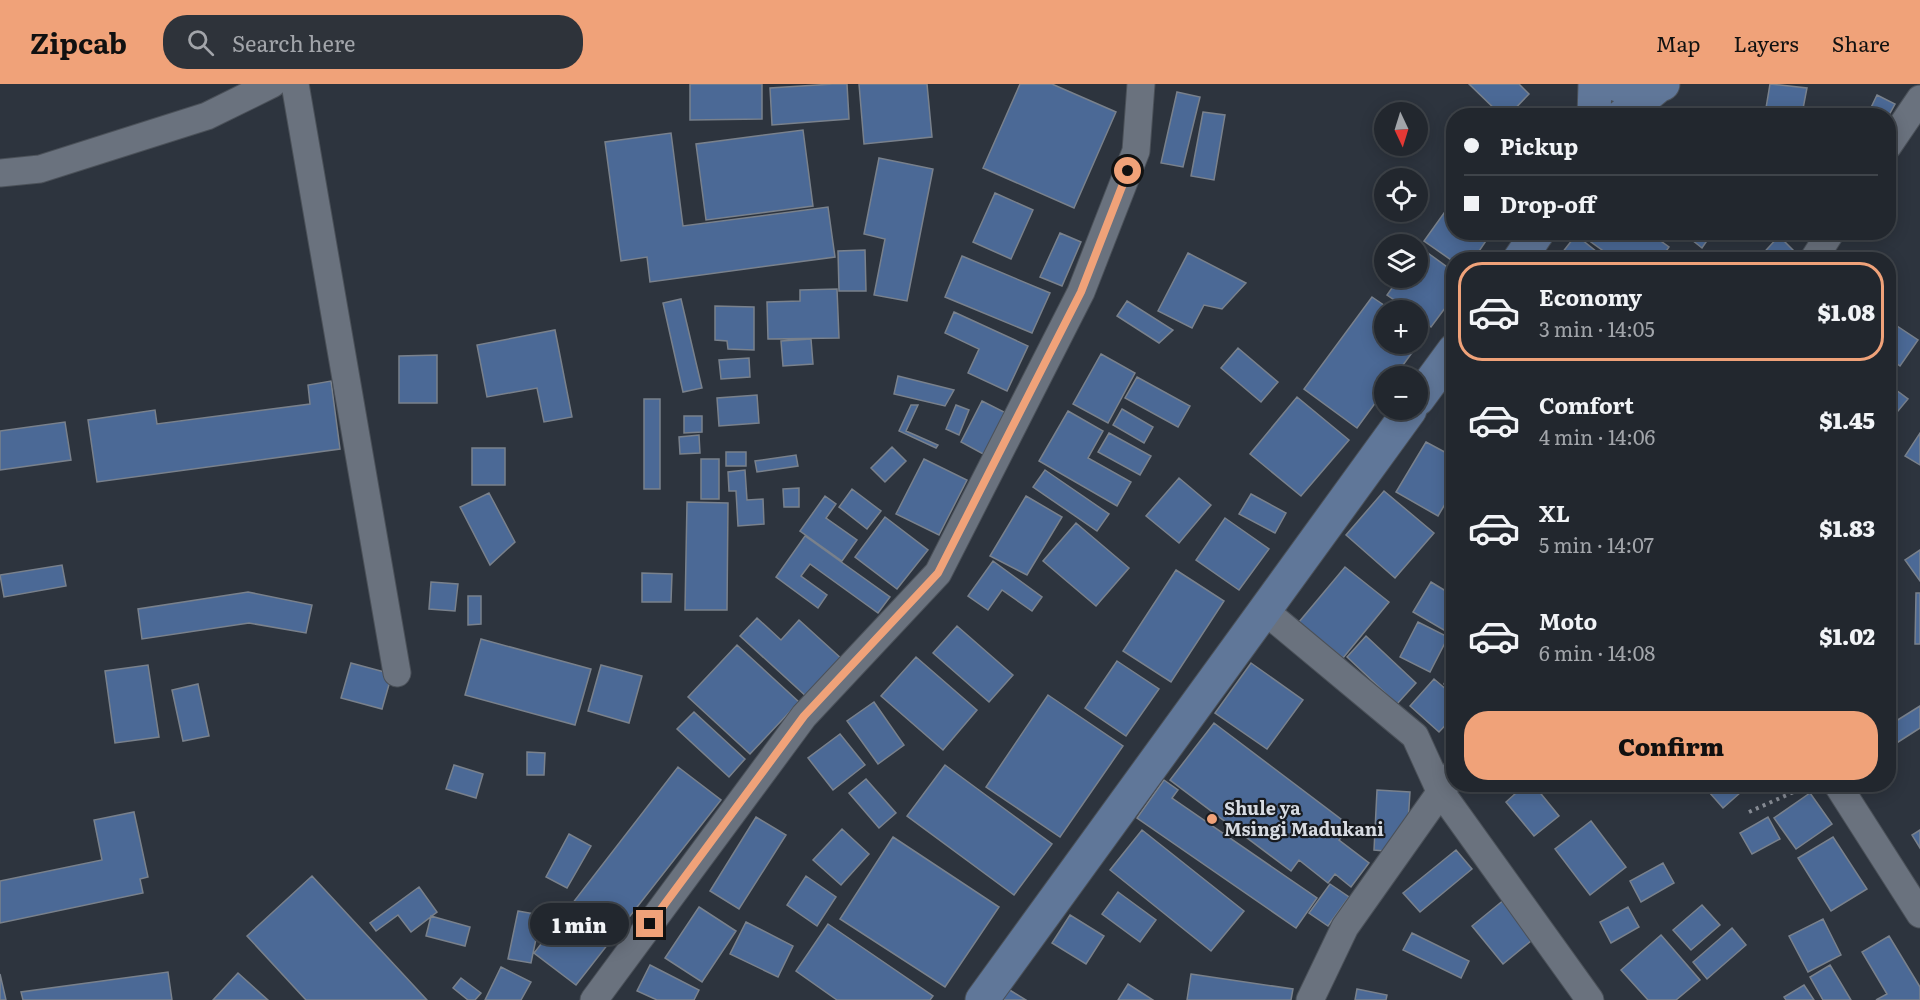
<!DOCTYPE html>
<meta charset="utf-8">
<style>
:root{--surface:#22272e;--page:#2e333a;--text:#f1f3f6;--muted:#a2a5aa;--line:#3f444a;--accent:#f0a279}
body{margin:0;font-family:Literata,serif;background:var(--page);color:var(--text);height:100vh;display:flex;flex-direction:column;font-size:22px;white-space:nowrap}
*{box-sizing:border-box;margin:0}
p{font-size:20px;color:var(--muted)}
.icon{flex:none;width:33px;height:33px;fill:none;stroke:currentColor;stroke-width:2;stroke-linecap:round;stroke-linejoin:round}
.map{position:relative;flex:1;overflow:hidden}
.sheet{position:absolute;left:1446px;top:168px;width:450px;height:540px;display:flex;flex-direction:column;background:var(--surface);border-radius:24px;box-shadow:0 3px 15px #0003,0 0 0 2px var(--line)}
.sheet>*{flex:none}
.guide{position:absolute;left:1446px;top:24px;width:450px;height:132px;border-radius:24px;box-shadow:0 3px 15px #0003,0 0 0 2px var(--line);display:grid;align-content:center;height:132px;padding:0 18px;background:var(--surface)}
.needle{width:39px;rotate:176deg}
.tools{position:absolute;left:1374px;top:18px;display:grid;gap:12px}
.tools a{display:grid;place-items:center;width:54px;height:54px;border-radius:50%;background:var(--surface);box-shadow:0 3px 15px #0003,0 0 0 2px var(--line);font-size:30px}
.end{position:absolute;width:27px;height:27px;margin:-14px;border:8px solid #f0a279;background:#111;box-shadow:0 0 0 3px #111}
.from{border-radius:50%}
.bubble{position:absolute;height:42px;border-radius:21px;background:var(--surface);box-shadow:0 3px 15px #0003,0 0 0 2px var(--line);font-size:20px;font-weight:800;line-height:42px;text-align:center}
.guide b{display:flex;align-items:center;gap:21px;height:57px;font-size:22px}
.guide b+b{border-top:2px solid var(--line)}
.guide i{width:15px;height:15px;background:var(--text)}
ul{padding:10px 0 0;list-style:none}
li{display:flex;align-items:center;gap:18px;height:99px;margin:0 12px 9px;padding:0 6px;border:3px solid transparent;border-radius:24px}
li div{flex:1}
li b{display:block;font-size:22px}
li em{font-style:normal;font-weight:800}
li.current{border-color:var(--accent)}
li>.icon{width:54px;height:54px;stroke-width:1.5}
.primary-button{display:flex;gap:12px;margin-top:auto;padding:12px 18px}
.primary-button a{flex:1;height:69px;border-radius:24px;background:var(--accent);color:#111;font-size:24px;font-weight:800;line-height:69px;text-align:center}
header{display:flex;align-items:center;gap:36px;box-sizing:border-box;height:84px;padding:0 30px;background:var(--accent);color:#111}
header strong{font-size:28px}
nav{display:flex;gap:33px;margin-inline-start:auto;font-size:21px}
.search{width:420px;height:54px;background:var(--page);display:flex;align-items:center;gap:15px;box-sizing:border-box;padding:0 21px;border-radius:24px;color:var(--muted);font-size:22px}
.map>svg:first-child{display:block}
</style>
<header>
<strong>Zipcab</strong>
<div class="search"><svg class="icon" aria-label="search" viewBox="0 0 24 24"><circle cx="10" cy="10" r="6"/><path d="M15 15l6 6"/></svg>Search here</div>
<nav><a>Map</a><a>Layers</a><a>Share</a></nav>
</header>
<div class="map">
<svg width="1920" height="916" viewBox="0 0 1920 916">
<rect width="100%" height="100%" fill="#2d343e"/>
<path fill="#4b6996" stroke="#79818c" stroke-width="1.5" d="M690,0h72v35l-72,1z
M833,0h14l2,35 -77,6 -2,-37z
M859,0h68l5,53 -68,7z
M1020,0h32l64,28 -42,96 -91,-40z
M1469,0h50l10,10 -21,22h-6z
M1770,0l37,4 -5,26 -36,-6z
M1177,8l23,5 -17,70 -22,-4z
M1877,11l18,9 -7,13v-1h-21z
M1203,28l22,3 -11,65 -23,-4z
M803,46l10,76 -107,14 -10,-76z
M671,49l12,93 145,-19 7,50 -185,25 -3,-25 -26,4 -16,-119z
M879,74l54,11 -26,132 -33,-6 11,-56 -21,-5z
M995,109l38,17 -22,49 -38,-17z
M1454,115v33h38l-19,28h-19v2l-30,-21z
M1577,148h71l21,15 -9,13h-44z
M1682,148h31l-11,16z
M1060,149l21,9 -19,44 -22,-9z
M1576,151l31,25h-47l-2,-2z
M1779,152l21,21 -3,3h-40z
M1421,164l33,24v24l-23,31 -13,-10v-7h-9l-22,-15 12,-17h19v-26z
M865,166l1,41h-27l-1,-40z
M1188,169l58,30 -24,26 -18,-4 -12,23 -34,-17z
M962,172l88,37 -18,40 -87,-36z
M837,205l2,49 -71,1 -1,-37 33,-1v-11z
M1372,213l19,13h-7v34h34v-14l7,5 -30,41h-11v15l-27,37 -53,-39z
M681,215l21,89 -19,4 -20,-89z
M1127,217l46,29 -14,13 -42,-27z
M715,222l39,1v43l-26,-1 -1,-8 -12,-1z
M954,228l74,34 -21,45 -39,-18 11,-24 -34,-16z
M1888,236l30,20 -18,26 -12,-9z
M555,246l17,87 -28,5 -7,-34 -50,9 -10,-52z
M811,255l2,25 -30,2 -2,-25z
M1238,264l40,34 -17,20 -40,-34z
M1101,270l34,19 -27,50 -35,-19z
M437,271v48h-38v-47z
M749,274l1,19 -29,2 -2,-19z
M898,292l56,14 -9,16 -51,-12z
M1137,293l53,29 -12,21 -53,-29z
M331,297l9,68 -243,33 -9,-62 67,-10 2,14 153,-20 -2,-19z
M1888,300l20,15 -20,24z
M757,311l2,28 -40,3 -2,-28z
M1297,313l52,43 -48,56 -51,-42z
M644,315h16v90h-16z
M982,317l24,12 -21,42 -24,-13z
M911,321h7l-12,26 32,14 -2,3 -37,-17z
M956,321l13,5 -10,25 -13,-6z
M1122,325l31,18 -9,16 -31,-18z
M1068,327l35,20 -15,27 43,24 -14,24 -78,-45z
M684,332h18v16l-18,1z
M65,338l6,38 -71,10v-39z
M1109,349l42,23 -11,19 -42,-23z
M1920,349v32l-15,-9z
M699,351l1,18 -20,1 -1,-17z
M1426,358l28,15v32l-16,27 -42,-24z
M892,363l14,14 -21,21 -14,-14z
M472,364h33v37h-33z
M726,368h20v14h-20z
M796,371l2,11 -41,6 -2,-11z
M701,375h18v40h-18z
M924,375l43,21 -28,55 -43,-21z
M745,386l2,30 16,-1 1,25 -26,2 -2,-35h-7l-1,-19z
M1045,386l64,44 -12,17 -64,-44z
M1179,394l32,27 -32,38 -33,-27z
M799,404v19h-15l-1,-18z
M852,405l29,22 -14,18 -28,-22z
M1384,407l50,42 -39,45 -49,-43z
M489,409l26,49 -25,23 -30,-58z
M1251,410l35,19 -11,20 -36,-19z
M825,412l11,8 -10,14 31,22 -15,21 -42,-30z
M1026,412l36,21 -35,58 -37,-19z
M687,418l41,1 -1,107h-42z
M885,433l43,33 -31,39 -42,-32z
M1225,434l44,31 -30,41 -43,-30z
M1076,439l53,45 -33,38 -53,-45z
M805,452l85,61 -12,16 -68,-49 -9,12 26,19 -9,13 -42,-31z
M1920,466v31l-15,-21z
M993,477l49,36 -10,14 -30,-21 -14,20 -20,-14z
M62,481l4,21 -62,11 -4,-22z
M1345,483l44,35 -46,56 -44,-36z
M1176,486l48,31 -53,81 -48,-31z
M642,489l30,1 -1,28h-29z
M431,498l27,2 -3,27 -26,-2z
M1431,498l23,14v40l-41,-24z
M248,508l64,13 -6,28 -57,-10 -107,16 -4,-30z
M1916,509h4v51h-5z
M468,512h13v28l-13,1z
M757,534l24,22 18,-20 44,40 -35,38 -68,-62z
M1418,538l30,15 -18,35 -30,-15z
M957,542l56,49 -24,27 -56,-49z
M1366,552l50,47 -19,21 -50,-47z
M481,555l110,30 -16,56 -110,-30z
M737,561l62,57 -49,52 -62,-57z
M916,573l61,53 -34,40 -62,-54z
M1117,577l42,28 -33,47 -41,-28z
M351,579l41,11 -10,35 -41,-11z
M1251,579l52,37 -36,49 -52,-36z
M148,581l11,72 -44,6 -10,-72z
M601,581l41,11 -13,47 -41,-12z
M1454,582v23l-10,-5z
M1434,595l20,17v20l-15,16 -29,-26z
M198,600l11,52 -26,5 -11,-51z
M1048,611l75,51 -63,91 -74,-50z
M874,618l30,43 -26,19 -31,-43z
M1920,622v22l-28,18 -4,-5v-15z
M694,628l51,47 -16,18 -52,-48z
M1214,639l136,103 -11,14 30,23 -18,24 -16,-13 -7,9 -29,-23 -8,11 -121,-91z
M840,650l25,31 -32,25 -25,-32z
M527,668l18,1 -1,22h-17z
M454,681l29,9 -7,24 -30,-9z
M945,681l107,79 -38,51 -107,-79z
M678,683l43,33 -145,185 -42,-32z
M866,695l30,34 -17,15 -30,-35z
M1164,696l14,10 -6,8 145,100 -21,30 -159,-110z
M1526,700h7l26,32 -25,20 -28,-34z
M1702,700h48l-27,24z
M1377,706l33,2 -4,61 -32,-3z
M1810,709l22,31 -36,25 -22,-31z
M134,728l14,65 -8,2 3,14 -143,30v-42l102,-21 -8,-40z
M756,733l30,18 -47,74 -29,-18z
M1768,733l12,22 -28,15 -12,-21z
M1591,737l35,46 -36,28 -35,-46z
M842,745l27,25 -28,31 -28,-25z
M1142,746l102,81 -33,40 -101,-81z
M1920,746v18l-8,-13z
M569,750l22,12 -24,42 -21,-11z
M893,753l106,70 -54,80 -105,-68z
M1833,753l34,52 -36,22 -33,-53z
M1456,766l16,19 -52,43 -17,-19z
M1663,779l11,20 -33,19 -11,-21z
M312,792l115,124h-121l-59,-64z
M806,792l30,21 -19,29 -30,-21z
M1330,800l19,13 -21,29 -19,-13z
M419,803l18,25 -26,20 -13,-17 -22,16 -6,-8z
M1118,808l38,28 -16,22 -38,-28z
M1505,815l32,37 -34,28 -31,-38z
M1702,821l18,20 -29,25 -18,-20z
M699,823l37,24 -34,51 -37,-24z
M1628,823l11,20 -28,16 -11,-21z
M518,827l23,4 -10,48 -23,-4z
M1070,831l34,21 -18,28 -34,-21z
M431,832l39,11 -5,19 -39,-10z
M1823,835l18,36 -33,17 -19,-36z
M746,838l47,24 -15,31 -48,-23z
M828,840l105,72 -3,4h-93l-41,-29z
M1732,844l14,17 -39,34 -14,-17z
M1412,849l57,28 -8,17 -58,-28z
M1661,851l39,45 -24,20h-28l-27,-30z
M1889,852l31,51v13h-44l11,-6 -25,-42z
M650,881l49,25 -5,10h-37l-20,-9z
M1830,881l21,35h-28l-13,-23z
M501,883l30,15 -10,18h-36z
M168,888l4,28h-149l-2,-8z
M238,889l30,27h-55z
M0,890l6,26h-6z
M1191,890l102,15 -2,11h-104z
M461,894l20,15 -6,7h-7l-15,-12z
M1128,900l25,16h-35z
M1804,901l10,15h-28l-2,-3z
M1008,905l18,11h-25z
M1357,905l30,6 -1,5h-31z"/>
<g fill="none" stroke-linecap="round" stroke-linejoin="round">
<g stroke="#4b5159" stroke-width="29">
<path id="minor" d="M295,0l102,589
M1888,62l32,-47
M0,89l40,-4 167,-53 65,-32
M1813,176l18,-28
M1265,527l150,125 25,55 150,209
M1837,700l83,130
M594,916l210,-284 134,-143 143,-281 55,-141 5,-67
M1310,916l35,-73 109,-154"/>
</g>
<g stroke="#4b5159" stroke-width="35">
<path id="secondary" d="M1615,0c16,6 32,8 48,0
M1594,32l1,-32
M1622,32l35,-29
M1519,176l19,-28
M1418,315l36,-49
M982,916l428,-590"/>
</g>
<path stroke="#878c95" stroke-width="4" stroke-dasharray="3 4.5" stroke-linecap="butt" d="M1749,728l60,-27"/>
<use href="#minor" stroke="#6a727e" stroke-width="27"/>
<use href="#secondary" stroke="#607799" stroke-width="33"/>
</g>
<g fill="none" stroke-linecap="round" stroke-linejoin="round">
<path stroke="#f0a279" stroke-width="8" d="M650,840l154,-208 134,-143 143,-281 47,-121"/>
</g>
<circle fill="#f0a279" stroke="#181b20" stroke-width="2" cx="1212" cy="735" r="6"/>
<g text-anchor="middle" stroke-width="4.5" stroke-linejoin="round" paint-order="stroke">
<g font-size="18" font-weight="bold" fill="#d7dbe2" stroke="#181b20" text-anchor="start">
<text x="1224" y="731">Shule ya<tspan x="1224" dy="21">Msingi Madukani</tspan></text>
</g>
</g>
</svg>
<div class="tools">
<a><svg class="needle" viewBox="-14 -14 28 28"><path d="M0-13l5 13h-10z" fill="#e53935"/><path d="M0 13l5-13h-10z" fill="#a2a5aa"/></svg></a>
<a><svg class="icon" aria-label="locate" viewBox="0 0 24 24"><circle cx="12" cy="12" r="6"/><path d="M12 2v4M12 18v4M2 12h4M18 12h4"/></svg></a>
<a><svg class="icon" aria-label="layers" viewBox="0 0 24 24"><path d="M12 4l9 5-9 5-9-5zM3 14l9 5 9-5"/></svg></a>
<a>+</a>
<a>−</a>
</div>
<i class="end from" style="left:1128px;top:87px"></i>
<i class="end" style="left:650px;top:840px"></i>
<div class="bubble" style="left:530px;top:819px;width:99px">1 min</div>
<div class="guide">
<b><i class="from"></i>Pickup</b>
<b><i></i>Drop-off</b>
</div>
<section class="sheet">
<ul>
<li class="current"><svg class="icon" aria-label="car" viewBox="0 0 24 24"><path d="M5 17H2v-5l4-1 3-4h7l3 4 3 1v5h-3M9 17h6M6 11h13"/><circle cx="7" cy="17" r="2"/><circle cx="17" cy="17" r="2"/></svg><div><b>Economy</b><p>3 min · 14:05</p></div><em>$1.08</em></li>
<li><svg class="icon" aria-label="car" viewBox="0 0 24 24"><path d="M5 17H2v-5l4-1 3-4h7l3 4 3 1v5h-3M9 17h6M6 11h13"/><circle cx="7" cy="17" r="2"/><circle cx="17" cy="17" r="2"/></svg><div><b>Comfort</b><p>4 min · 14:06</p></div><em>$1.45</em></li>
<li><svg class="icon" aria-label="car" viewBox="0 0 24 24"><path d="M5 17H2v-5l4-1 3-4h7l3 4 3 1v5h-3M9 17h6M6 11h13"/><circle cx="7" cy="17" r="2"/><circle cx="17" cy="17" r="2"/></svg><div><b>XL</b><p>5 min · 14:07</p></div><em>$1.83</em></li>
<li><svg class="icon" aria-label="car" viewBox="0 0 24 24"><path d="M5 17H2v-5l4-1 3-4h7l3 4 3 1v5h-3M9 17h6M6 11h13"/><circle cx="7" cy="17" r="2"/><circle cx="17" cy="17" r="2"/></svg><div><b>Moto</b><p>6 min · 14:08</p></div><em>$1.02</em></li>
</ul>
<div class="primary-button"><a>Confirm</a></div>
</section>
</div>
